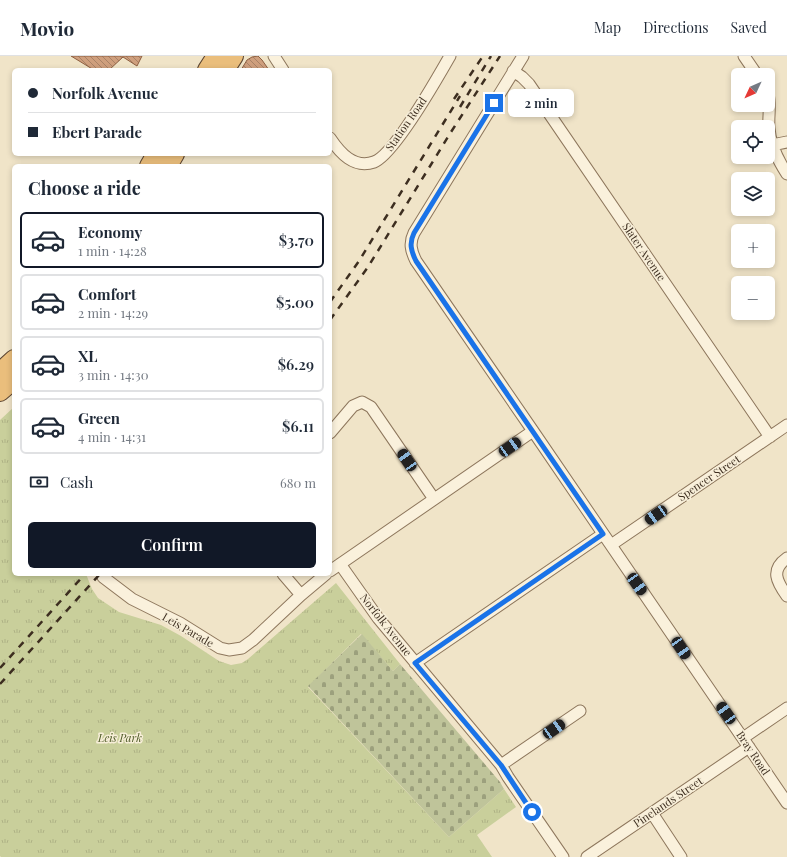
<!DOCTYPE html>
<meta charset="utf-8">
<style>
:root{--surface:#fff;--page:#f2f2f3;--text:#1f2937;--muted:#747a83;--line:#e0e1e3;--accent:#111827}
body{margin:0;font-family:"Playfair Display",serif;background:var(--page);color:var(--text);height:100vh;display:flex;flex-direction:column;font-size:15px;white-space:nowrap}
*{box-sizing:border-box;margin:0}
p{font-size:13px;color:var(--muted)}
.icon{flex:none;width:22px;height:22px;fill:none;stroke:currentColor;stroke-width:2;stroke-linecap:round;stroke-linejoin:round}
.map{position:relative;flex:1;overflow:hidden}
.sheet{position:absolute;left:12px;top:108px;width:320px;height:412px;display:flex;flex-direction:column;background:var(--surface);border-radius:6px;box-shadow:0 2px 6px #0003}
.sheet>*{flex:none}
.banner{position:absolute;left:12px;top:12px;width:320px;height:88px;border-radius:6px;box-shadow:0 2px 6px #0003;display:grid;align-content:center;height:88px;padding:0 16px;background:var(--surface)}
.needle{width:26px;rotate:226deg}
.fabs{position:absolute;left:731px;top:12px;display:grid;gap:8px}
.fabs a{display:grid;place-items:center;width:44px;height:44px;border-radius:6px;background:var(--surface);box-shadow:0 2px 6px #0003;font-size:20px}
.end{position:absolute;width:18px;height:18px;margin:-9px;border:5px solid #1a73e8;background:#fff;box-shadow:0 0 0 2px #fff}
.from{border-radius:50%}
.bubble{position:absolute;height:28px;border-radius:6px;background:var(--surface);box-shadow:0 2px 6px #0003;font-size:13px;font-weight:600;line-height:28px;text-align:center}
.car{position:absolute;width:12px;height:24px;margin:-12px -6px;border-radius:5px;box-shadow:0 0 3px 1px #0007;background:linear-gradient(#222 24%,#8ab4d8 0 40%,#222 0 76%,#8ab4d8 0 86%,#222 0)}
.banner b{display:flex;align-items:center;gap:14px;height:38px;font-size:15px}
.banner b+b{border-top:1px solid var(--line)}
.banner i{width:10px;height:10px;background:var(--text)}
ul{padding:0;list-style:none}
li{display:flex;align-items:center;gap:12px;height:56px;margin:0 8px 6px;padding:0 8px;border:2px solid var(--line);border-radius:6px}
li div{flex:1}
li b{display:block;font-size:15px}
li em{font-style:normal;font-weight:600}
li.on{border-color:var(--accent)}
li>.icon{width:36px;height:36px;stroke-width:1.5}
h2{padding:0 16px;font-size:18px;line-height:48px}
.pay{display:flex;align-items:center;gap:10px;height:44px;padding:0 16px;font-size:15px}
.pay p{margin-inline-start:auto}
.cta{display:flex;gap:8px;margin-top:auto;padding:8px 16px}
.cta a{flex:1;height:46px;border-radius:6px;background:var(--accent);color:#fff;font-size:16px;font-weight:600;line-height:46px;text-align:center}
header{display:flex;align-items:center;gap:24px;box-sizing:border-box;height:56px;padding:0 20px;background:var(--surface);border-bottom:1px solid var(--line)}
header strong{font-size:19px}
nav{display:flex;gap:22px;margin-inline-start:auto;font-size:14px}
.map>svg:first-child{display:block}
</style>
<header>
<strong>Movio</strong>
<nav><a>Map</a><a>Directions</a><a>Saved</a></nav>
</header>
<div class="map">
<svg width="787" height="801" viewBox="0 0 787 801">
<defs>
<pattern id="grass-tufts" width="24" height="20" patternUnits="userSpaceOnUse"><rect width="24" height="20" fill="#c9cf9b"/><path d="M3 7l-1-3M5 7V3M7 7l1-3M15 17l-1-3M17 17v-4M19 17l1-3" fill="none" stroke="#aeb285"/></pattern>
<pattern id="cemetery-stones" width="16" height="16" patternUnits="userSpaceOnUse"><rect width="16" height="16" fill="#bfc49a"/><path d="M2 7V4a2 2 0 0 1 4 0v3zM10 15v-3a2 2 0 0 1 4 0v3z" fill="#9ca07d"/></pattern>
<pattern id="building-back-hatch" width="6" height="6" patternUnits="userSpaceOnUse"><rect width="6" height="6" fill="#cf9f7d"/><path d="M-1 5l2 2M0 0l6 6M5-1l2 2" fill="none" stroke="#a98266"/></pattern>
</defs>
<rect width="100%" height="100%" fill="#f0e4c8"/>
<path fill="url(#grass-tufts)" d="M14,351v167h72l6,15 6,9 21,14 42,13 20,11 38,25 12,4 11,-2 6,-4 88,-76 64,81 -7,7 -32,-37 -53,53 141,150 55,-48 12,18 -39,28 15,22h-491l-1,-1v-436z"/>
<path fill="url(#cemetery-stones)" d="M362,578l31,37 7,-7 100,118 4,7 -55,48 -141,-151z"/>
<path fill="url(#building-back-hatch)" stroke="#8d5f41" d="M71,0h71l-5,10 -14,-9 -14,13h-15z
M258,0l4,4 7,10h-28l6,-10 5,-3z"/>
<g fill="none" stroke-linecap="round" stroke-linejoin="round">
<g stroke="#8d765c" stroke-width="13">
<path id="minor" d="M274,0l9,14
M523,0l-109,177c-5,10 -3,18 2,28l117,170 254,372
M744,0l13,19
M513,15l9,6 7,7 241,353
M768,38c3,12 0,22 1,34 1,17 9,32 18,46
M330,82c10,15 24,31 44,24 20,-7 64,-85 76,-106
M772,89l15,-3
M330,377l23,-27 9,-4 9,5 63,92
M611,489l176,-120
M787,502c-17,12 -10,24 0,38
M340,508l38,54 123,147 7,12 55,80
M330,515l203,-140
M283,518l18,21
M103,521l29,22 48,24 40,25 9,2 13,-2 11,-8 48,-45 25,-21
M415,607l188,-129
M743,682l44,-30
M501,709l79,-54
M652,757l29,44
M587,801l162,-110"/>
</g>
<g stroke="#5b4430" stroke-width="20">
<path id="trunk" d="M207,14l9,-14
M225,14l9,-14
M149,110l7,-12
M168,110l7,-12
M0,316l14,-13
M0,336l14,-12"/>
</g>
<use href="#minor" stroke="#faf1dc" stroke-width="11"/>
<use href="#trunk" stroke="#eabe7c" stroke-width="18"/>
<path stroke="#3d2e20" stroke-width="2.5" stroke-dasharray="7 7" stroke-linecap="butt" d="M454,43l29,-43
M460,51l31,-51
M330,246l29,-41 101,-165
M330,264l38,-53 83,-135 49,-76
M0,612l85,-94
M0,628l100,-110"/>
</g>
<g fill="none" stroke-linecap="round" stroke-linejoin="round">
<path stroke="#1a73e8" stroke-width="5" d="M494,47l-80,130c-5,10 -3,18 2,28l187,273 -188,129 86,102 31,47"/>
</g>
<g text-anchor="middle" stroke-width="3" stroke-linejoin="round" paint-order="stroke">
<g font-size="11" fill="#3d2e20" stroke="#f7eed8">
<text transform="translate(406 68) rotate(-55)" y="4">Station Road</text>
<text transform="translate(644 196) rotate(56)" y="4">Slater Avenue</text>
<text transform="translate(709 422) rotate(-34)" y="4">Spencer Street</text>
<text transform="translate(386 569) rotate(52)" y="4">Norfolk Avenue</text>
<text transform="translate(188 574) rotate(30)" y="4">Leis Parade</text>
<text transform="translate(753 697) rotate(56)" y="4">Bray Road</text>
<text transform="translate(668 746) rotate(-34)" y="4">Pinelands Street</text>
</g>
<g font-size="11" font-style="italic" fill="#4d5a26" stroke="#f7eed8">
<text x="120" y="686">Leis Park</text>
</g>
</g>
</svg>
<div class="fabs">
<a><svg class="needle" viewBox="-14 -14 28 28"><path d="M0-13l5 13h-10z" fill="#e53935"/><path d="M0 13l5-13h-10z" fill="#747a83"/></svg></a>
<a><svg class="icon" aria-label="locate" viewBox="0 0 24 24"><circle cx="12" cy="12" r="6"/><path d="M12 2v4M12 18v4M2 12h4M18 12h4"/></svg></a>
<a><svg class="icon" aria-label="layers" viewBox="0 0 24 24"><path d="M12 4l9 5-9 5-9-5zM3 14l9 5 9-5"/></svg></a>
<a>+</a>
<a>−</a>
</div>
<i class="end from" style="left:532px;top:756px"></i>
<i class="end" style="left:494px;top:47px"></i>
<div class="bubble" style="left:508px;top:33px;width:66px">2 min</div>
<i class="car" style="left:510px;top:391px;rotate:56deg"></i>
<i class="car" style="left:407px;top:404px;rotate:326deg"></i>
<i class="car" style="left:656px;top:459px;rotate:236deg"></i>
<i class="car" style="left:637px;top:528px;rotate:145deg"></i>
<i class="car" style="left:681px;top:592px;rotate:146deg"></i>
<i class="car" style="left:726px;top:657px;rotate:325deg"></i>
<i class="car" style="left:554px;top:673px;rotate:56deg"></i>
<div class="banner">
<b><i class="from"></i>Norfolk Avenue</b>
<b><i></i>Ebert Parade</b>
</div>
<section class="sheet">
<h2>Choose a ride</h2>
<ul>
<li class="on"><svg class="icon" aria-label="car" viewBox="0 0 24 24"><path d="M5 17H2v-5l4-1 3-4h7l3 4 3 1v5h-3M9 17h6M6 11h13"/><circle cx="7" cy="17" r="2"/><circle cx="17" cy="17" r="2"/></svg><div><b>Economy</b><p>1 min · 14:28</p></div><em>$3.70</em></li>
<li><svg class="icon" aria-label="car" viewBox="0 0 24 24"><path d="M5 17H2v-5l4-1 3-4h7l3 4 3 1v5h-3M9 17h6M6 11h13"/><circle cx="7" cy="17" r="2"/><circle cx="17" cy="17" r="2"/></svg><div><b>Comfort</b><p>2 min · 14:29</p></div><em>$5.00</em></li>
<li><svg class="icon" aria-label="car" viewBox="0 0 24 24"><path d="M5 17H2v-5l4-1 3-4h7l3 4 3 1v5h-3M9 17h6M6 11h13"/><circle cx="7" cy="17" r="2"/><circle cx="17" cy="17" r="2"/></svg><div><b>XL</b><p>3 min · 14:30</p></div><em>$6.29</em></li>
<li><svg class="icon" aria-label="car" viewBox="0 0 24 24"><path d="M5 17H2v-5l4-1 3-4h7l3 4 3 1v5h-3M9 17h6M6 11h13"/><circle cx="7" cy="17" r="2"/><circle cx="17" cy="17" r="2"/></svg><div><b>Green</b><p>4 min · 14:31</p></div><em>$6.11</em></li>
</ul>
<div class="pay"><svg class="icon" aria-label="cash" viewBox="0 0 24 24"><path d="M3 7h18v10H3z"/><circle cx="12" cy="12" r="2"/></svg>Cash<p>680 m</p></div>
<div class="cta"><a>Confirm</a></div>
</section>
</div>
